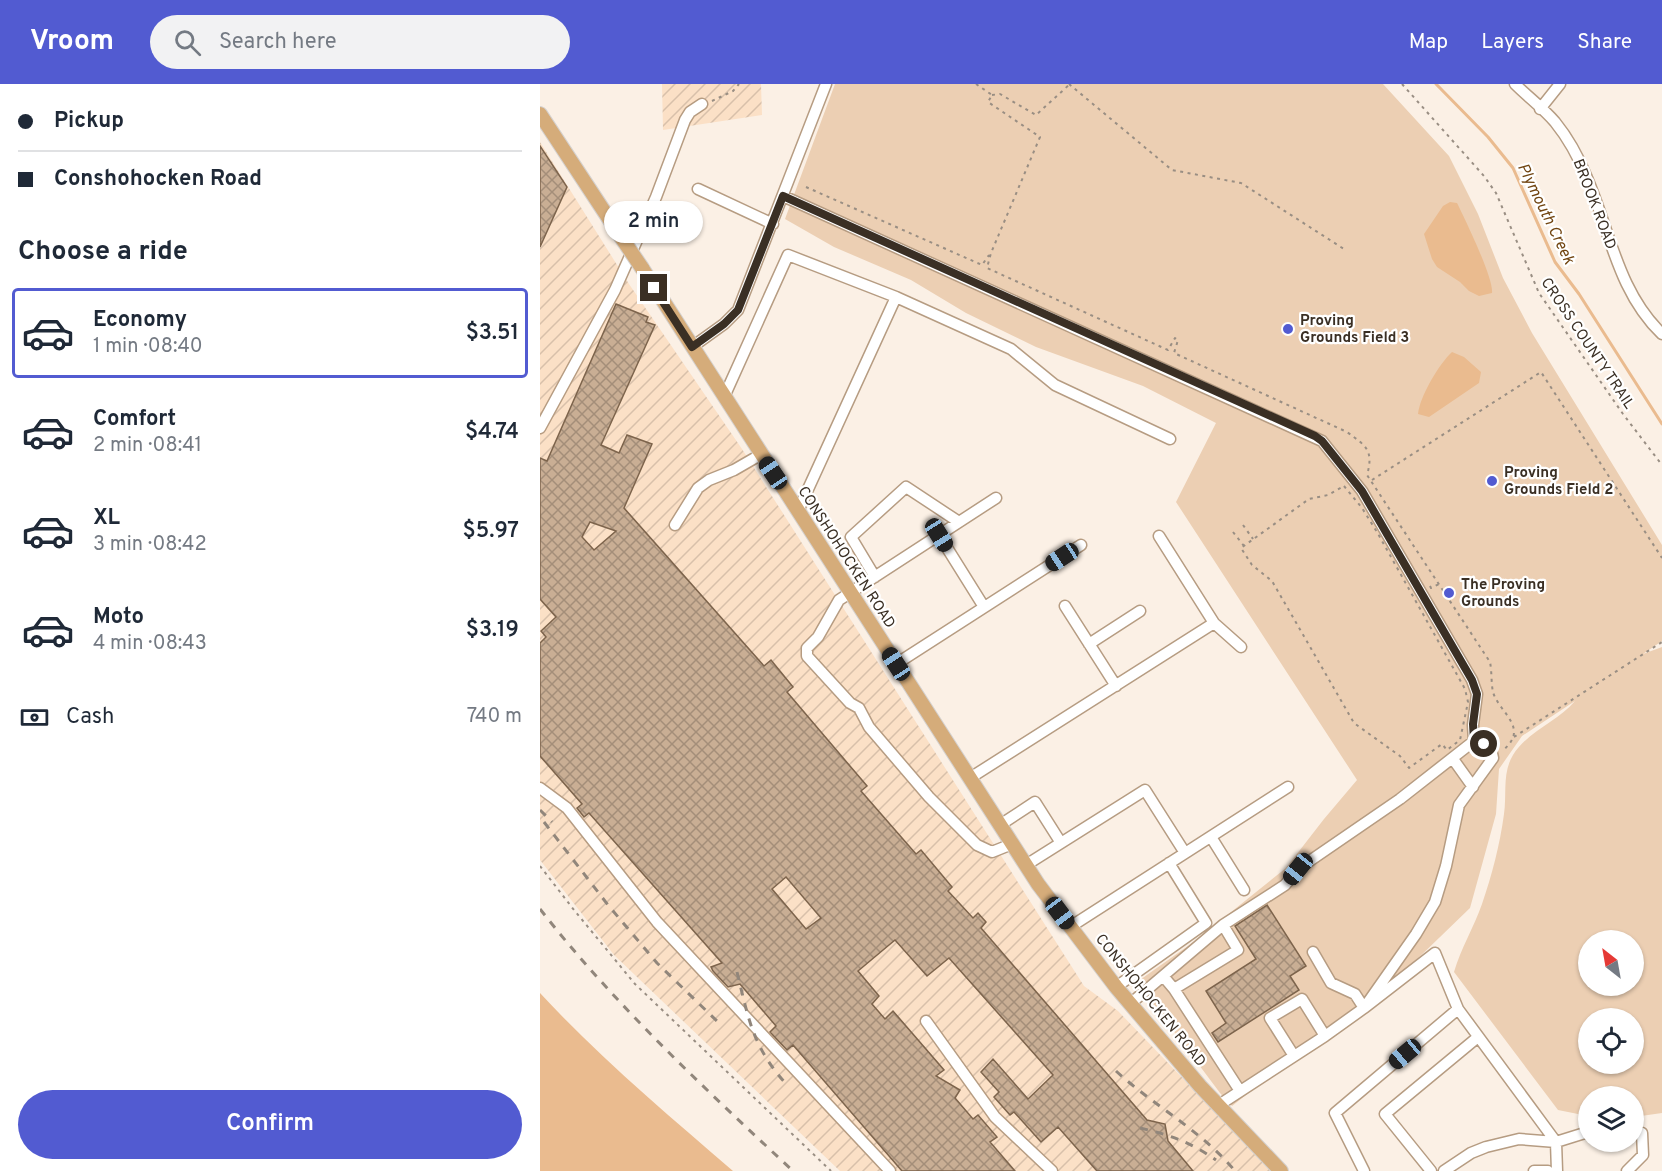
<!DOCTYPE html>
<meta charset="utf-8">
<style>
:root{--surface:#fff;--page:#f2f2f3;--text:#1f2937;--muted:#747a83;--line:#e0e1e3;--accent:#525bd1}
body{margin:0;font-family:Overpass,sans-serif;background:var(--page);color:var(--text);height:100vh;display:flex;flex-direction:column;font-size:22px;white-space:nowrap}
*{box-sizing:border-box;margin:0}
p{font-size:20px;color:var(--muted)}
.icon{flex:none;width:33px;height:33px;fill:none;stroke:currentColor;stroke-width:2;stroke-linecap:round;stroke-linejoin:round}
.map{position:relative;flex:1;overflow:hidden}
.details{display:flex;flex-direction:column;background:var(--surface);width:540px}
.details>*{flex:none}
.banner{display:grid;align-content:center;height:132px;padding:0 18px;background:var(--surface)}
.needle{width:39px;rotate:329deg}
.fabs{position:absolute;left:1038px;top:846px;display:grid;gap:12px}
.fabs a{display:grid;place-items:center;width:66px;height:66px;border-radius:50%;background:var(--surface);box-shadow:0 2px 4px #0004;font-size:30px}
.end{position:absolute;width:27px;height:27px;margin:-14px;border:8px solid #3a2f24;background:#fff;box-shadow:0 0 0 3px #fff}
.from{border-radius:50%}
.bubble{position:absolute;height:42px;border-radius:21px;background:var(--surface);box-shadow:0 2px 4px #0004;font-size:20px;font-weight:600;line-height:42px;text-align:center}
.car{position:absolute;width:18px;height:36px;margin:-18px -9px;border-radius:8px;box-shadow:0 0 4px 2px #0007;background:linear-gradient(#222 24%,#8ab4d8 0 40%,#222 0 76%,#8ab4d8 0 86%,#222 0)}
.banner b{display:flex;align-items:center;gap:21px;height:57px;font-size:22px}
.banner b+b{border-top:2px solid var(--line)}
.banner i{width:15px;height:15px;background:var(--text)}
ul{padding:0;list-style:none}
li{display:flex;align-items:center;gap:18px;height:90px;margin:0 12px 9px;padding:0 6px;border:3px solid transparent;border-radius:6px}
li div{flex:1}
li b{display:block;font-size:22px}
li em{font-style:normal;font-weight:600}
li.current{border-color:var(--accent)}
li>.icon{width:54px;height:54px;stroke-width:1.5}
h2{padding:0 18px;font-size:27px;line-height:72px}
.pay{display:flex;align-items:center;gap:15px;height:66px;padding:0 18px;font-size:22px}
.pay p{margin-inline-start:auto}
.primary-button{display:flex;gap:12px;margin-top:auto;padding:12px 18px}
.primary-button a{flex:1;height:69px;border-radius:36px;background:var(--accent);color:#fff;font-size:24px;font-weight:600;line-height:69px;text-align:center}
header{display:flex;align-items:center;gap:36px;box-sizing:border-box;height:84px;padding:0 30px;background:var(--accent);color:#fff}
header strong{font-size:28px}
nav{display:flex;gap:33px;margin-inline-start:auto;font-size:21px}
.search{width:420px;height:54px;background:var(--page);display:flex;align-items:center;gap:15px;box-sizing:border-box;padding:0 21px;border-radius:33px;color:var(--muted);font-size:22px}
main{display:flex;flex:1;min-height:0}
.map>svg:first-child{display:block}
</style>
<header>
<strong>Vroom</strong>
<div class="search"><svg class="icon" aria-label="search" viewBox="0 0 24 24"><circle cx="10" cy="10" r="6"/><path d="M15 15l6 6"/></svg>Search here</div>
<nav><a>Map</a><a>Layers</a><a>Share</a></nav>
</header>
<main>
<section class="details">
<div class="banner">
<b><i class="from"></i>Pickup</b>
<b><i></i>Conshohocken Road</b>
</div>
<h2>Choose a ride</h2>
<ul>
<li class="current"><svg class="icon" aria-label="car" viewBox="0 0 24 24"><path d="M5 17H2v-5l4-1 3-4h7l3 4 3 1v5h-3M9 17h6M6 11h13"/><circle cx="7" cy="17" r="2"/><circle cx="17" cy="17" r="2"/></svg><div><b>Economy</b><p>1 min · 08:40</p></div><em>$3.51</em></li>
<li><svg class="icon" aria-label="car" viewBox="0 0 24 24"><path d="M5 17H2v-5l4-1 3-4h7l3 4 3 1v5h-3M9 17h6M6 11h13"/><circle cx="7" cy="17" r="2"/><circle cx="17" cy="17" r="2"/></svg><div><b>Comfort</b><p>2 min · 08:41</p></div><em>$4.74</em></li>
<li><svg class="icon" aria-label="car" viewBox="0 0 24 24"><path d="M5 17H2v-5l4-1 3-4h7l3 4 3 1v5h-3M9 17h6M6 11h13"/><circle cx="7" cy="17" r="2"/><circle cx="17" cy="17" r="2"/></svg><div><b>XL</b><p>3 min · 08:42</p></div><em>$5.97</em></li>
<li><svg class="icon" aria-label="car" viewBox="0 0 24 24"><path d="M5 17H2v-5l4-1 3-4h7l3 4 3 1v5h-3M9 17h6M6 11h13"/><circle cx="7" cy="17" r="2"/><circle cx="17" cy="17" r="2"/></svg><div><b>Moto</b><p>4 min · 08:43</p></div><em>$3.19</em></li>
</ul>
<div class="pay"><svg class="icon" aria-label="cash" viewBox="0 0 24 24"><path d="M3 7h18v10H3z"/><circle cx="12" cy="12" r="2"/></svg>Cash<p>740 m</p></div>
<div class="primary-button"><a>Confirm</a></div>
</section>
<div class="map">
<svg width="1122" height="1087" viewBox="0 0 1122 1087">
<defs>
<pattern id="industrial-furrows" width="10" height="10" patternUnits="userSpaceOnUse" patternTransform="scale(1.5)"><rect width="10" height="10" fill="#fbe0c6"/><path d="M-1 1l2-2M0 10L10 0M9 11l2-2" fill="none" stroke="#d8c0aa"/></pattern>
<pattern id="building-cross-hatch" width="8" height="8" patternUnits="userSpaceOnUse" patternTransform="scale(1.5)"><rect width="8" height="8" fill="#c9ae94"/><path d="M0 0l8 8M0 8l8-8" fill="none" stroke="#a48e79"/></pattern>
</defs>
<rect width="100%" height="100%" fill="#fbf0e5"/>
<path fill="url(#industrial-furrows)" d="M122,0h99l1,31 -99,15z
M0,58l89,142 113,165 342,537 34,25 154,160h-432l-226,-216 -74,-95z"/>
<path fill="#eccfb3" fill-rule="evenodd" d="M295,0h548l66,72 29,58 25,64 29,55 130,212v96l-19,13 19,-7v466l-28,4v-21h-46v20l-30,-6 -104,-138c7,-24 20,-45 28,-68 10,-29 18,-60 22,-90 3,-20 -2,-41 9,-59 14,-23 45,-34 62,-54l-53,35 -23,33 -3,45 -26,94 -60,58 -178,140 -12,-13 -83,-111 58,-41 91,-73 38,-49 33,-39 -181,-278 40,-79 -73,-37 -107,-39 -70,-34 -55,-33 -77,-33 -49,-28zM1048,856h46v46h-46zM1048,934h46v46h-46z"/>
<path fill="#eabb8f" d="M910,118l7,1c8,16 37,76 35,90l-13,3 -10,-5 -9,-9 -23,-15 -5,-8 -8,-25 19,-28z
M912,268l12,5 17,15 -2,11 -50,34 -11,-3c2,-18 21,-50 34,-62z
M0,909c59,64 127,121 193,178h-193z"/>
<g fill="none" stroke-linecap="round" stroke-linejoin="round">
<path stroke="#eabb8f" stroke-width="3" d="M896,0l52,53 25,31 42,94 24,32 83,130"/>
</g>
<path fill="url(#building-cross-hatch)" stroke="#7d644c" stroke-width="1.5" fill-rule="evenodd" d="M0,62l27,41 -27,60z
M76,220l32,13 -2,5 9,3 -54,120 18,8 8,-18 25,9 -28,64 140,158 7,-6 22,27 -6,5 80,94 -6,5 55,63 5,-4 31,37 -4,4 25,27 5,-5 8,9 -5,6 166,192 18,4 3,17 25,30h-96l-39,-44 -17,15 -27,-30 -4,3 -16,-18 5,-5 -18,-20 12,-13 35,40 25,-24 -104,-117 -22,18 -32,-36 -37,31 21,25 -7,8 13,15 8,-8 51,59 -8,6 24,14 -5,8 18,21 5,-4 19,22 -7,5 25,29h-113l-109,-126 -6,5 -17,-18 6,-6 -36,-42 -12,3 -15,-16 -2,-4 11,-4 -133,-150 -5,4 -7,-9 5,-4 -42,-48v-113l6,-6 -5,-6 15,-14 -16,-18v-141l7,3zM50,438l26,9 -22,19 -12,-13zM246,793l35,41 -15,11 -34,-40z
M727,821l39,61 -16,10 9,14 -81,52 -6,-9 14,-10 -20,-32 50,-32 -21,-33z"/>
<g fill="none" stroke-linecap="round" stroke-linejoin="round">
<g stroke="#b69c82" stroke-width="13">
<path id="minor" d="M975,0c13,13 28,24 40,38 13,16 24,36 32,56 23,53 31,114 75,156
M1000,25l20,-25
M158,105l75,35
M243,112l539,245 40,50 110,189 5,14 -4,31 1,16
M356,213l115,52 44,36 115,54
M152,263l32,-23 14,-14 88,-226
M184,313l64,-142 108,42 -98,214
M0,344l75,-138 41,-93 29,-77 5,-8 12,-8
M456,414l-157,102 -21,37 -11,11v8l43,47 9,5 10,19 60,70 48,48 15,7 20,-8
M135,441l23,-37 11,-8 25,-10 26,-15
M399,451l45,72
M335,493l-24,-40 55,-50 53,35
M525,522l51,80
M674,539l27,24
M549,560l51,-33
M356,580l185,-119
M913,675l20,28
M430,694l244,-155 -55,-87
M0,704l27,20 90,114 233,249
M460,741l35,-23 26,41
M671,753l33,53
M486,781l119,-75 40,63
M530,843l218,-140
M773,868l18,31 24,11 9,14 71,-55 23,56 -123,104 29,58
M623,892l11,13 64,-39 -15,-25
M576,903l90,-64 -37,-60
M634,905l66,102
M590,920l93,-79 62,-40 13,-16 102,-70 74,-58 17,8 2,9 -34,47 -13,61 -11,36 -19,32 -52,74 -39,28 -106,69
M918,925l98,133 1,29
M386,937l69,96 57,54
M754,972l-24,-38 32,-19 23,37
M891,1087l-46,-57 93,-77
M904,1087l27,-18 15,-6 33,-8 37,3 32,-10
M994,1087h14
M1087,1087l16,-16 -1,-22h-8"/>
</g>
<g stroke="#d4d1cf" stroke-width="16">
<path id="major" d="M0,30l79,120
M102,184l396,616 78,103 84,99 81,85"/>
</g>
<path stroke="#998e83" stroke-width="2" stroke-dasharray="3 4.5" stroke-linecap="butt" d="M436,0l16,11 -4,7 52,35 -49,116 -4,15 181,82 7,-12 3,2 -4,13 173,79c19,14 27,18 20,43l123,187c2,10 1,21 3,30 6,21 38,36 9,59
M529,0l103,86 69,13 103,66
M862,0l82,92 12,17 43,100 84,121 39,51
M452,11l8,-1 36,21 34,-31
M172,17l21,-10 6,-7
M266,103l176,78 7,-10
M832,396l169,-108 121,186
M804,402l18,22 15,24 88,157 3,13 -8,38 -13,10 -5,-6 -33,24 -9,-12 -46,-33 -82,-142 -20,-16 -11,-17 68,-49 19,-4z
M703,441l10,14
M693,448l11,14
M890,502l1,2 8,-4
M974,653l148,-95
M0,782l34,44 61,74 196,187"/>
<use href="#minor" stroke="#fff" stroke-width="10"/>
<use href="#major" stroke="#d5ac7a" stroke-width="14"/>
<path stroke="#91867b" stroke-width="3" stroke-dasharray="8 8" stroke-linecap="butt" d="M0,726l12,12
M4,738l64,83 49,58 63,61
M0,825c75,96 164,179 253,262
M197,888c12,49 16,76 51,114
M576,987c38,35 86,60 119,100
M600,1044c30,7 50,14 76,32"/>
<g stroke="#d4d1cf" stroke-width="16" stroke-linecap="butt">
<path id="major-bridge" d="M79,150l23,34"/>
</g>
<use href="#major-bridge" stroke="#d5ac7a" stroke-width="14"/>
</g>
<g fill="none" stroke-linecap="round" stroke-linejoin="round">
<path stroke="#3a2f24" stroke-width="8" d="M114,204l38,59 32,-23 14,-14 45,-114 532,240 7,5 40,50 110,189 5,14 -4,30 1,17 10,3"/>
</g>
<g fill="#525bd1" stroke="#fff" stroke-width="2">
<circle cx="748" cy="245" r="6"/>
<circle cx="952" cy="397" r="6"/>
<circle cx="909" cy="509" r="6"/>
</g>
<g text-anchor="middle" stroke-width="4.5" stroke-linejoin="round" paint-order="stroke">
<g font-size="15" fill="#3a2f24" stroke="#fff">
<text transform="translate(1055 120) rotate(69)" y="5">BROOK ROAD</text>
<text transform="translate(1048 259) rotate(56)" y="5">CROSS COUNTY TRAIL</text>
<text transform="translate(307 473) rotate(57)" y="5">CONSHOHOCKEN ROAD</text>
<text transform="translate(611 916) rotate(51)" y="5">CONSHOHOCKEN ROAD</text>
</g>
<g font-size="15" font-weight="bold" fill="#3a2f24" stroke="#fff" text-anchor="start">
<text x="760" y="241">Proving<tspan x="760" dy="17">Grounds Field 3</tspan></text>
<text x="964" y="393">Proving<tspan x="964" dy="17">Grounds Field 2</tspan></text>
<text x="921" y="505">The Proving<tspan x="921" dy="17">Grounds</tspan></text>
</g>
<g font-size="16" font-style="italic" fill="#714511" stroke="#fff">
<text transform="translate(1007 129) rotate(64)" y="6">Plymouth Creek</text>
</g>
</g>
</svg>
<div class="fabs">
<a><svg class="needle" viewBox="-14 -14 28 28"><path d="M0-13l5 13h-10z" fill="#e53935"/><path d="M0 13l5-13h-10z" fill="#747a83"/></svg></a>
<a><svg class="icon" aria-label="locate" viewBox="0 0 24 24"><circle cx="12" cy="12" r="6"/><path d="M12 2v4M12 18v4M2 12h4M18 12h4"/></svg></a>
<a><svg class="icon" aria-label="layers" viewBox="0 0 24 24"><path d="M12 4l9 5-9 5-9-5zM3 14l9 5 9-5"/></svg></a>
</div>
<i class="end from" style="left:944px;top:660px"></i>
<i class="end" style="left:114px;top:204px"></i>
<div class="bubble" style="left:64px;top:117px;width:99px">2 min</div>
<i class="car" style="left:233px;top:389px;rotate:326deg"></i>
<i class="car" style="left:399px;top:451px;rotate:148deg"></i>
<i class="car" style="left:522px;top:473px;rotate:237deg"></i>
<i class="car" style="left:356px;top:580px;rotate:327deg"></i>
<i class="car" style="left:758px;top:785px;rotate:219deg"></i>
<i class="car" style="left:520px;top:829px;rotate:143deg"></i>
<i class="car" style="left:865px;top:970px;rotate:230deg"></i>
</div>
</main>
